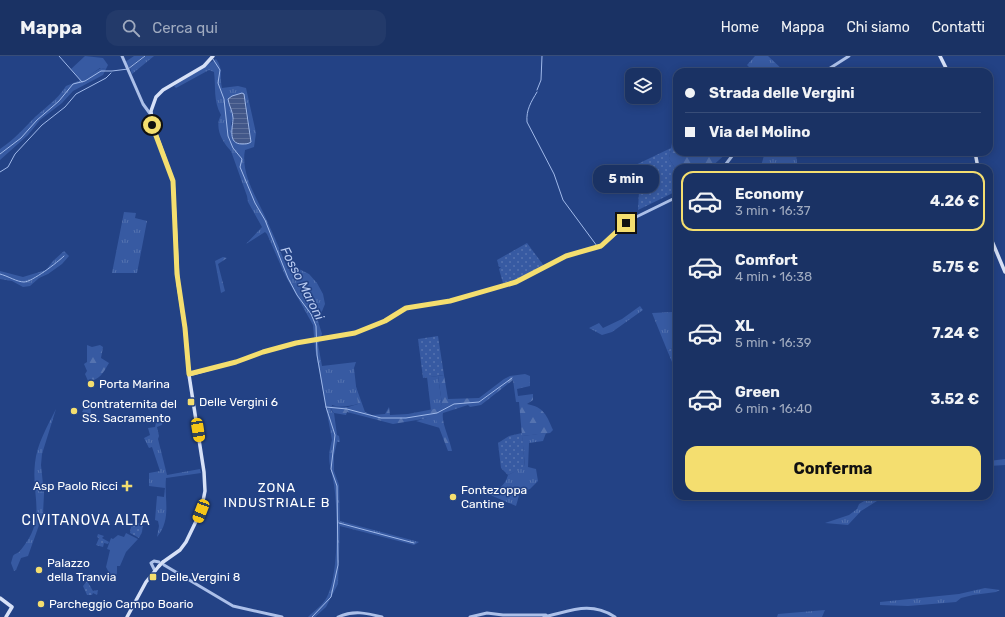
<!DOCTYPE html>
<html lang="it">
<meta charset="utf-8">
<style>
:root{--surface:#1a3264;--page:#233a6a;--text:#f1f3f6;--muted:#9faabf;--line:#384d78;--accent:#f4de6f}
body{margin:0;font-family:Rubik,sans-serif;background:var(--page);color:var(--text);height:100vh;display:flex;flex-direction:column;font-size:15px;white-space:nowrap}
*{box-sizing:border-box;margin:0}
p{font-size:13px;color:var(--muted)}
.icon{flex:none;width:22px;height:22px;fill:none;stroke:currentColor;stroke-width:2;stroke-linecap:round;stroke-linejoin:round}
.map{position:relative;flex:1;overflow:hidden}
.sheet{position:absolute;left:673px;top:108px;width:320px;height:336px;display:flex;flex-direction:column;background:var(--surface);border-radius:12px;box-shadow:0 2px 10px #0003,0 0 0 1px var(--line)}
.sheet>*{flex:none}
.top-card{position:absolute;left:673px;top:12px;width:320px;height:88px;border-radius:12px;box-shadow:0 2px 10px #0003,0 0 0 1px var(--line);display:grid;align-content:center;height:88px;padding:0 12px;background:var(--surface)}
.tools{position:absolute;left:625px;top:12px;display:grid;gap:8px}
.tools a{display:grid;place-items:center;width:36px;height:36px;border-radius:8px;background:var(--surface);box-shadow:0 2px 10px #0003,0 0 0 1px var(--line);font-size:20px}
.end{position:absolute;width:18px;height:18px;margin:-9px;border:5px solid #f4de6f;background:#111;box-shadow:0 0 0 2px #111}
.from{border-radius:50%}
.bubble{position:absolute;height:28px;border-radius:12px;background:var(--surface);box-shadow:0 2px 10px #0003,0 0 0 1px var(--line);font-size:13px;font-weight:700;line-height:28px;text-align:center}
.car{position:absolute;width:12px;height:24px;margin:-12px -6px;border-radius:5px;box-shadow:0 0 3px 1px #0007;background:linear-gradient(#f5c518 24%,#345 0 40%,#f5c518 0 76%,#345 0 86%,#f5c518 0)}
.top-card b{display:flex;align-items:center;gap:14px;height:38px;font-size:15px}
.top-card b+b{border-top:1px solid var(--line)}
.top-card i{width:10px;height:10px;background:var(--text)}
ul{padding:7px 0 0;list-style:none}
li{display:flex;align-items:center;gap:12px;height:60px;margin:0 8px 6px;padding:0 4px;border:2px solid transparent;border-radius:12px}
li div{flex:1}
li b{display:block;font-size:15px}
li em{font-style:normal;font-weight:700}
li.on{border-color:var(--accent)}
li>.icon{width:36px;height:36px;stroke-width:1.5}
.button{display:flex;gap:8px;margin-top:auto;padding:8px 12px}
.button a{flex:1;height:46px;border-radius:12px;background:var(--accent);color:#111;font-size:16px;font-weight:700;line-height:46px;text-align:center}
header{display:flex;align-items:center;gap:24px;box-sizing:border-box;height:56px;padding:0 20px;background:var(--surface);border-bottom:1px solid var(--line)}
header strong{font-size:19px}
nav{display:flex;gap:22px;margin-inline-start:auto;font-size:14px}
.search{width:280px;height:36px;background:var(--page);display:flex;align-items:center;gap:10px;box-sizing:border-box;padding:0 14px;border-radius:12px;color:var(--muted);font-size:15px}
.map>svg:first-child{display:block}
</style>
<header>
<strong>Mappa</strong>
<div class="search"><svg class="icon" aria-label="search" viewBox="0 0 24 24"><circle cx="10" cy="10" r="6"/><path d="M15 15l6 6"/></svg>Cerca qui</div>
<nav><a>Home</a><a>Mappa</a><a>Chi siamo</a><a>Contatti</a></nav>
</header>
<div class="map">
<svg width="1005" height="561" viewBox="0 0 1005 561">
<defs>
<pattern id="grass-tufts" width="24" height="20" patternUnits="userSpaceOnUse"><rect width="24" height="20" fill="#375aa2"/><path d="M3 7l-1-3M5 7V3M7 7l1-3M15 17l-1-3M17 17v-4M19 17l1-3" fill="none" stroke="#5573b0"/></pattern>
<pattern id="forest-firs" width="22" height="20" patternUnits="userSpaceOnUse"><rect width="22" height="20" fill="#375aa2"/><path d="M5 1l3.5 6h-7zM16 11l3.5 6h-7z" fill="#5573b0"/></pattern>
<pattern id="garden-dots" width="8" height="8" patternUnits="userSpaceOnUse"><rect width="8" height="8" fill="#375aa2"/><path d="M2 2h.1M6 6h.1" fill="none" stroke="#5573b0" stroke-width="1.8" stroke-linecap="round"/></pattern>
<pattern id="water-rules" width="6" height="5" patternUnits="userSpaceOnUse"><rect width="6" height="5" fill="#425789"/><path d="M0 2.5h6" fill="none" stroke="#5e709b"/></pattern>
</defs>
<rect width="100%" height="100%" fill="#234285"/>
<path fill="url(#grass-tufts)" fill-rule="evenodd" d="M146,0h8l-22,18 -2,-6z
M755,0h13l17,16h-31l-7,-7z
M216,3c8,11 3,16 6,29l16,-2 8,2 10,45 -2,14 -9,3c-5,25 14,51 23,73 7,15 13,30 20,46h11l10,5 8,9 6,11 2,10 -7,17 4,13 -4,10 4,22 34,-4 -2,6 4,36c-9,2 -17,4 -26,1l-1,5 3,3 3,22 2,1 1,6h-3l-3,13v16l5,14 1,36 79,21 -5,3 -74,-19 -2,58 -12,23 -11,10h-7c7,-7 14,-11 19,-20 12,-22 11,-86 7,-112 -3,-20 -8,-22 -2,-45l-17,-92 -2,-23 -28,-50 -18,-41 -2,-2 -19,12 16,-17 -14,-25 -1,-6 -16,-45c-9,-9 -17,-24 -10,-36 -8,-14 -5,-28 -7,-43l-5,-2 -33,18 -2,-2zM242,37l4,8 5,37 -11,6 -9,-20 2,-8 -5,-14z
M101,12l5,1 -3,6 -30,16 -11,12 -22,17 -12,15 -28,25v-11c16,-11 22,-19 35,-32 12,-11 21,-16 31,-31l15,-6z
M765,96h31l1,11 -36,3z
M124,156l12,1 -1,5 12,3 -10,52h-25z
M64,195l5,5 -7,8 -14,10 -9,4 -9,8 -7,1 -11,-6 -12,-2v-8l23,6 23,-7 7,-9z
M640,250l3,4 -31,22 -10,3 -13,-7 10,-5 4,5 19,-9z
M672,256l5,18v17l-10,3 -15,-37z
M438,320l4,28 -3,5 -8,2 -4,-34z
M56,353l-14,45 -1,11 3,29 -1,20 -15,42 -7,2 -5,12 -2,1 -3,-8 2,-7c2,-3 6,-3 7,-5 28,-33 11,-53 15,-88 2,-19 12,-36 21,-54z
M431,361h5l4,11 -24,-7z
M157,363l3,3 3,-1 -1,4 -5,2 2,9 -1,3 9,36 33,-6 1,4 -35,5c-2,21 6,41 -9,59l2,-11 -1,-5 -3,-1 2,-24 7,1 1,-9 -16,-2v-13l11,-2 -8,-24 -3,1 -5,-10 6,-3 -2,-7 7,-1z
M546,377l-3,8 -14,2 -1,24 8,2 2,12 -8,8 -10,3 -4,14 -28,-12c10,-4 17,-8 20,-19l17,-9 -3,-30z
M1005,403v6l-16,1v-5z
M873,440h12l-24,15 -13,14 -23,-2 24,-8 8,-6 2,-5z
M985,532l15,2 -4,2 -23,3 -12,3 -5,4 -48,4 -28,-1v-3l79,-8z
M825,554l-3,7h-45l1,-3z"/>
<path fill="url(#forest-firs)" d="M677,82v14h51l-18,16h-33v3l-8,-12 3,-16z
M223,201l4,1 -9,6 7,27 -4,2 -6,-32z
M87,289l5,2 8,-2 3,2 -2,11 8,5c-6,10 -9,17 -21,18l-3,-7 2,-3 -3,-7 3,-2z
M525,318l5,2v10l-13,3 1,7 15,-2v6l-6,4c17,3 20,12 26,26l-3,3 -28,3 -3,-34h-3l-3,-22 -32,25 -11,2 -2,-2 -25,8c-2,9 7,26 9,38h-4l-13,-34 -42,7 -46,-12 -1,3 -12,-2 -5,-7 19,1 10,-3 -3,-20 10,28 7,3 13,-1 4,-7 1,8 18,-1 31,-6 3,-4 -4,-28 6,-1 4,24 31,-1 25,-19 6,-3z"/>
<path fill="#375aa2" d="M85,0l18,2 5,7 -2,4 -6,-1 -19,13 -10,-12z
M134,0h10l-14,11h-3l-2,-5z
M88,344h2l1,14 -9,-2z
M126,477l12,6 -12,13 -6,14h-3v7l-3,9 -8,-15 4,-17 -3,-1 4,-11 2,1 5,-4 6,2z"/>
<path fill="url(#garden-dots)" d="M671,92l-2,11 8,12v20l-39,19 1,-19 -14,-21z
M527,187l17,23 -28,14 -13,3 -4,-14 2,-2h-2l-2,-7z
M438,280l6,39 -21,3 -5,-39z
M677,291v27l-10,-24z
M522,377l3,34 -17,8 -7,-7 -3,-25 11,-7z
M134,466l9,2 -1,8 -3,6 -9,-5 1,-6z
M98,478l6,2 -2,2 7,4 -1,2 -4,-1 -1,4 -7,-2 3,-7 -2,-1z
M87,525l6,10 5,-1 -1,5 -4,-2 -1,2h-5l-4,-9z"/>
<path fill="url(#water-rules)" stroke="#a0b9ea" d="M242,37l2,1 7,48c-3,2 -5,2 -9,2 -15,0 -9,-17 -9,-26 0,-6 -4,-12 -5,-19l4,-3z"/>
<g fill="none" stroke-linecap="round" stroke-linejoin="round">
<path stroke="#a0b9ea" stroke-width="1" d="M59,0l23,26
M211,0l9,14 -2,13 6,16 4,37 5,12 9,11 -2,8 15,36 10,17 23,58 9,17 14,19 5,12 1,29 9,52 9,28 -4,34 6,17 1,79 -7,32 -19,20
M537,34l4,-10 1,-24
M537,36c-6,10 -11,18 -10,30l27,52 9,26 34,46
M0,98l21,-16 16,-18 22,-19 14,-17 12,-3 16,-10h11l16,-2 17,-13
M0,116l8,-5 7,-13 27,-29 23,-18 11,-13 30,-16 5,-5
M0,218c8,2 17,8 24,8 8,0 34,-20 40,-26
M326,351l21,2 34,9h25l31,-5 17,-9 25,-2 33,-24
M339,467l75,20"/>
<path stroke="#acc0e9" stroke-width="3" d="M122,0l21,48 8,11
M824,16l25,-16
M723,112l12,-16
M189,319l47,-13 27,-10 33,-9 59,-10 30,-12 21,-13 44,-7 66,-19 50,-26 35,-10 31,-27 45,-22
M164,509l69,41 49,11
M155,515l-4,-8 3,-2 5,1
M502,559h44
M338,561c16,-7 28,-4 44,0
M470,561l17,-4 16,2
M544,561c27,-6 46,-16 71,0"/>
<path stroke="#d7e1f7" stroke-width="3.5" d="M940,0l8,16
M975,96l3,16
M989,178l16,38
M163,506l17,-12 6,-8 15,-31 4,-20 -1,-19 -15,-97 -4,-47 -7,-45 -5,-102 -21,-58 -1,-12 5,-14 7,-7 41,-24 9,-10
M0,542l12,9 -6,10
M127,561l19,-35 13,-16"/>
<path stroke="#d7e1f7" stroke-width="3.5" d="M159,510l4,-4"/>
</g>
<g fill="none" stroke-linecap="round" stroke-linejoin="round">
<path stroke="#f4de6f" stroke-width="5" d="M152,69l21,56 4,93 8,54 4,46 47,-12 27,-10 33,-9 59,-10 30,-12 21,-13 44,-7 66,-19 50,-26 35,-10 25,-23"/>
</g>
<g fill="#f4de6f" stroke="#234285" stroke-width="1.5">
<circle cx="91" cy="328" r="4"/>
<rect x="187" y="342" width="8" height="8" rx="2"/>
<circle cx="74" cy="355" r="4"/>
<path d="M125 424h4v4h4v4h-4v4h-4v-4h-4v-4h4z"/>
<circle cx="453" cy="441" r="4"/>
<circle cx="39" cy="514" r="4"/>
<rect x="149" y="517" width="8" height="8" rx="2"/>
<circle cx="41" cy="548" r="4"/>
</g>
<g text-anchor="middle" stroke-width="3" stroke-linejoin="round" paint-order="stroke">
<g font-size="12" fill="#fff" stroke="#234285" text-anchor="start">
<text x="99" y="332">Porta Marina</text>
<text x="199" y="350">Delle Vergini 6</text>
<text x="82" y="352">Contraternita del<tspan x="82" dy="14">SS. Sacramento</tspan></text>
<text x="118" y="434" text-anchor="end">Asp Paolo Ricci</text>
<text x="461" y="438">Fontezoppa<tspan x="461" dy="14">Cantine</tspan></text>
<text x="47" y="511">Palazzo<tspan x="47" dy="14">della Tranvia</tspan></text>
<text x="161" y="525">Delle Vergini 8</text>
<text x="49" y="552">Parcheggio Campo Boario</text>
</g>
<g font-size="13" font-style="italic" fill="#b8caf0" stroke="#234285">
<text transform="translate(303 227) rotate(63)" y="5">Fosso Maroni</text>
</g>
<g font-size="13" letter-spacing="1" fill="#fff" stroke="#234285">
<text x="277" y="436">ZONA<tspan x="277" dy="15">INDUSTRIALE B</tspan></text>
</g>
<g font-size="14" letter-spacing="1" fill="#fff" stroke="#234285">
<text x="86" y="469">CIVITANOVA ALTA</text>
</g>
</g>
</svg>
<div class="tools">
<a><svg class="icon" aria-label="layers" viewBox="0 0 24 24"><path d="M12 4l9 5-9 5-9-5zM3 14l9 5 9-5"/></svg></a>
</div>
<i class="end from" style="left:152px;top:69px"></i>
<i class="end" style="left:626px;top:167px"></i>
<div class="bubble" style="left:593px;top:109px;width:66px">5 min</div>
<i class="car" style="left:198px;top:374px;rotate:171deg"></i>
<i class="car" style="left:201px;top:455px;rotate:201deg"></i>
<div class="top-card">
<b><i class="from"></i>Strada delle Vergini</b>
<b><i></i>Via del Molino</b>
</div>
<section class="sheet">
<ul>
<li class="on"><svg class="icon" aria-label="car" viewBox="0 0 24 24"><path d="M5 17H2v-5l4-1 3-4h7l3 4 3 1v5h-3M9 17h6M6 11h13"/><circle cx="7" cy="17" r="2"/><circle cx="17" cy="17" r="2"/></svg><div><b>Economy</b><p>3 min · 16:37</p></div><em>4.26 €</em></li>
<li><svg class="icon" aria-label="car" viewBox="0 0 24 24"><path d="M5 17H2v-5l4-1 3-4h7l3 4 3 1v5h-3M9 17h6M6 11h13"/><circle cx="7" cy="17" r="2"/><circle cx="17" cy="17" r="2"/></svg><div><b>Comfort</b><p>4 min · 16:38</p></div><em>5.75 €</em></li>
<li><svg class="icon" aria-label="car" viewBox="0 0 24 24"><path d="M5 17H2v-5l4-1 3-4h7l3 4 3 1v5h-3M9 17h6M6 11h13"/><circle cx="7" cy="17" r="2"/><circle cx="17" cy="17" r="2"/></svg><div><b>XL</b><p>5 min · 16:39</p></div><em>7.24 €</em></li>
<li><svg class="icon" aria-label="car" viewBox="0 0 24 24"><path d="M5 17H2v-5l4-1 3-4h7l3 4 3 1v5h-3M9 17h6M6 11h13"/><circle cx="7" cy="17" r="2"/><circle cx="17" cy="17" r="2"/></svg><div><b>Green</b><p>6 min · 16:40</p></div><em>3.52 €</em></li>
</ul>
<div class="button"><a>Conferma</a></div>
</section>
</div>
